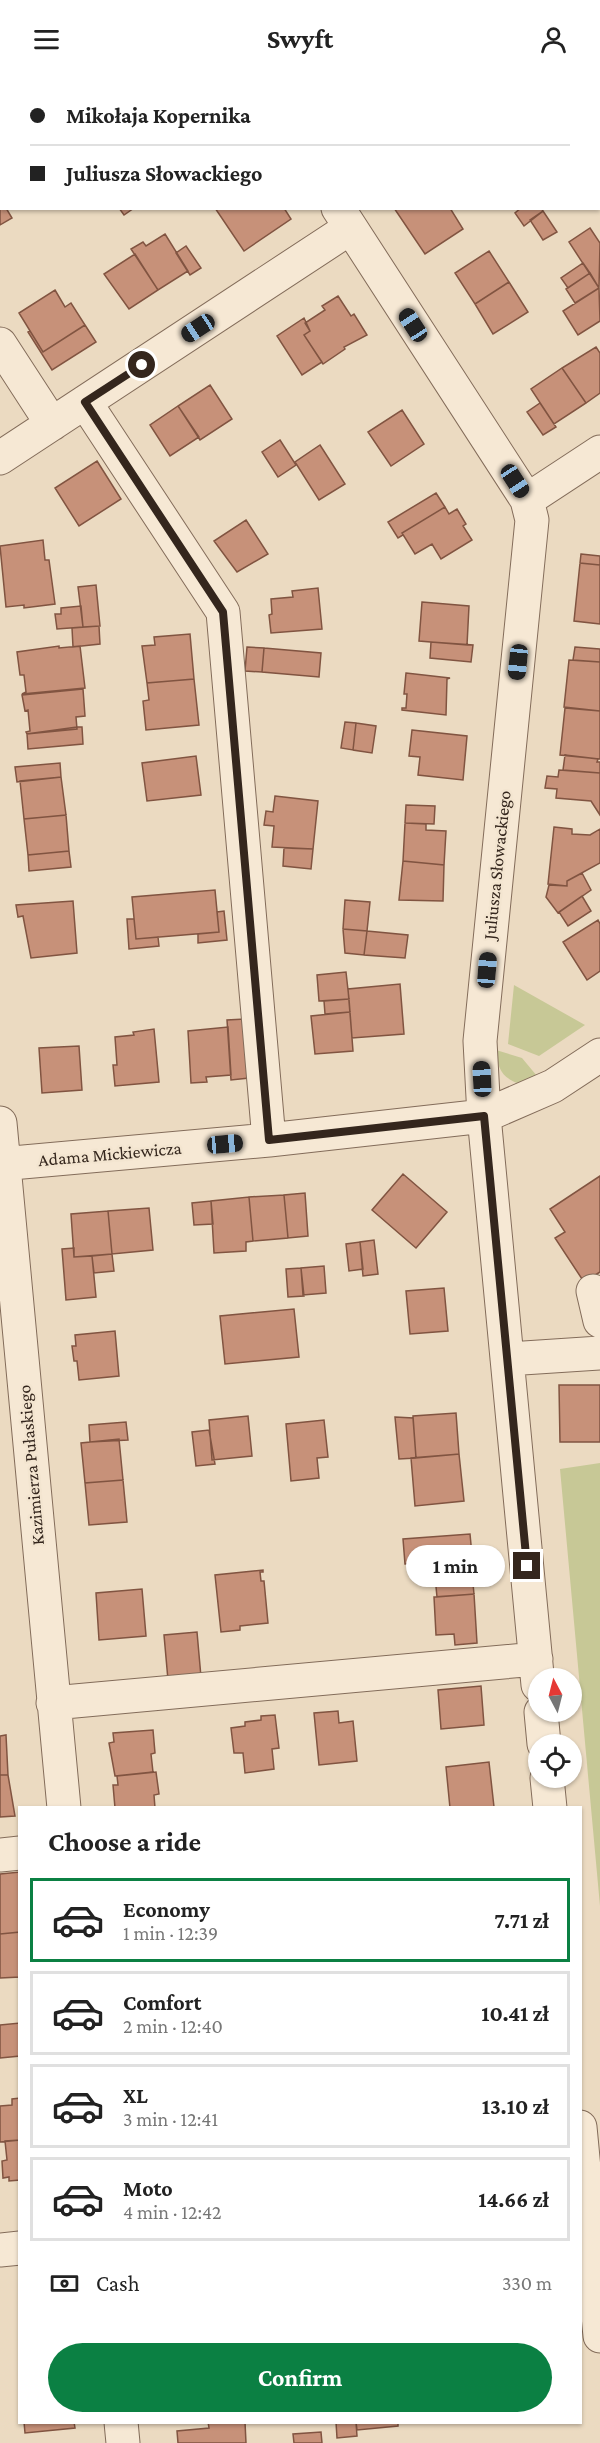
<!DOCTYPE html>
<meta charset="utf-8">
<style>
:root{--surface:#fff;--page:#f2f2f2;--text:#222;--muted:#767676;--line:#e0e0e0;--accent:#0b8043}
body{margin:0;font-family:"Crimson Pro",serif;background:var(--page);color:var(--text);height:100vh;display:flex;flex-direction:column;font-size:22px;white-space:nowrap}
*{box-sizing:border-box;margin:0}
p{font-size:20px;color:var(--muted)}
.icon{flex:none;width:33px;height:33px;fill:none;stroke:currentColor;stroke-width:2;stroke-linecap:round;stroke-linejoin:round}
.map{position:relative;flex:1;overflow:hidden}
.drawer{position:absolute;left:18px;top:1728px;width:564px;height:618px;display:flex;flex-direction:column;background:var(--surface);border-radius:0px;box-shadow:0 2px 4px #0004}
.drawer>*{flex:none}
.top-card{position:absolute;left:0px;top:0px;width:600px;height:132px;box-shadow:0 2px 4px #0004;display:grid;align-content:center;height:132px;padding:0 30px;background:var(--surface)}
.needle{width:39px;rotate:353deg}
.tools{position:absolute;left:528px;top:1590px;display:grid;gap:12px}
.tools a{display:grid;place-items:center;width:54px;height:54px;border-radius:50%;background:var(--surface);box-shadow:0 2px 4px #0004;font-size:30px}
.end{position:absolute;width:27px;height:27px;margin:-14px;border:8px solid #34261d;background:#fff;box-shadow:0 0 0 3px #fff}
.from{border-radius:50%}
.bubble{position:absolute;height:42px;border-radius:21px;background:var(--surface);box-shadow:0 2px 4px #0004;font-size:20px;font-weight:700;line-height:42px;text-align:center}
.car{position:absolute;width:18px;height:36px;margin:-18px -9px;border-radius:8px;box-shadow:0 0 4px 2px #0007;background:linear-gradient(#222 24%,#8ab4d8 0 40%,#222 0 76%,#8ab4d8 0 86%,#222 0)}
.top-card b{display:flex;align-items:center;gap:21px;height:57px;font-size:22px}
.top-card b+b{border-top:2px solid var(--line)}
.top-card i{width:15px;height:15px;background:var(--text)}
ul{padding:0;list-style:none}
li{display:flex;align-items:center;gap:18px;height:84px;margin:0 12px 9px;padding:0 18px;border:3px solid var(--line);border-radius:0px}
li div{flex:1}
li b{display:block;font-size:22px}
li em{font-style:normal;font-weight:700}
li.on{border-color:var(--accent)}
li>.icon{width:54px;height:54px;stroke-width:1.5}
h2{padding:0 30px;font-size:27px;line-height:72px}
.pay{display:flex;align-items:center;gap:15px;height:66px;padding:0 30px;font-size:22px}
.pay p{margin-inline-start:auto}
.primary-button{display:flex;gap:12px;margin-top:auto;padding:12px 30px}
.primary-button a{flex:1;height:69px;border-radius:36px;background:var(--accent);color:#fff;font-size:24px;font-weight:700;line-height:69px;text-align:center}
header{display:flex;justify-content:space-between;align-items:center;height:78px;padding:0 30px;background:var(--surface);font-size:27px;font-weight:700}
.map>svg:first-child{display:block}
</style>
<header><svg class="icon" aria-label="menu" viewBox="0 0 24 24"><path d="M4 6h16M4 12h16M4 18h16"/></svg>Swyft<svg class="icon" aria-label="person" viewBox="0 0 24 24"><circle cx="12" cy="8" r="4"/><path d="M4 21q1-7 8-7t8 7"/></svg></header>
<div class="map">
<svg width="600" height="2365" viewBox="0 0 600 2365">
<rect width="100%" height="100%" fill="#ebdac1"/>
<path fill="#c7c896" d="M514,907l71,40 -46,31 -31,-12z
M496,972l26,8 15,18 -20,7c-17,-7 -19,-16 -21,-33z
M600,1385v443l-40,-437z"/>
<path fill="#c79179" stroke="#815441" stroke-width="1.5" d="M351,0h26l1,2h-29z
M567,0h33v18l-2,1v-17h-33z
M600,18v38l-2,1v-38z
M0,121l2,9h4l6,10 -12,7z
M119,130h15l-10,7z
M215,130h69l7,11 -47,32z
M394,130h56l13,21 -38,25z
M521,130h20l2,3 -19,15 -9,-13z
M543,133l14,21 -14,8 -13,-20z
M590,150l10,15 -1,45 -30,-46z
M165,156l23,37 -30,19 -27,-41 12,-7 3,4z
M186,168l15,22 -11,7 -14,-22z
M489,173l20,31 -34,22 -20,-31z
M135,176l23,36 -29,19 -25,-35z
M583,185l7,10 -22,15 -7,-10z
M590,195l9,15 -24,15 -9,-14z
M509,204l19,30 -35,22 -18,-30z
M599,210l1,33 -22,14 -15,-24z
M55,212l10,17 6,-4 14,22 -42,27 -24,-39z
M338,218l13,20 3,-2 13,21 -23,12 1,2 -22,15 -19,-29 6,-4 -5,-8 20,-13 -3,-4z
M304,240l6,13 -6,4 18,27 -20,13 -25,-39z
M85,247l11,17 -44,28 -24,-38 2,-1 13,21z
M596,269l4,6v40l-14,10 -24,-35z
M562,290l24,35 -32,21 -23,-35z
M210,307l22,34 -32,21 -22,-34z
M540,325l16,24 -13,8 -16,-23z
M178,328l21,31 -29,19 -20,-31z
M402,332l22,34 -33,22 -23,-34z
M280,362l16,25 -18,12 -16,-25z
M320,367l25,39 -26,16 -24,-38z
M97,383l24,38 -42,27 -24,-38z
M436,415l9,14 -43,26 1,2 -5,3 -10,-16z
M445,429l4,7 8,-5 9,15 -3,2 9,14 -31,19 -9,-15 -17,10 -13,-21z
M246,442l22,34 -31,18 -23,-31z
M43,462l2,20h4l6,44 -31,4v-3l-18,2 -6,-61z
M581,476l19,2v9l-20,-2z
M580,485l20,2v59l-26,-3z
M96,507l4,41 -17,1 -5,-40z
M318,510l4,41 -51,4 -2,-18 3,-1 -1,-15 22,-2 -1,-6z
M422,524l47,4 -2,39 -48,-4z
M81,528l2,21 -26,2 -2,-15h6v-6z
M99,548l1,18 -27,3 -1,-19z
M190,556l4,45 -47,4 -5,-37 13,-1 -1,-8z
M431,564l42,3 -2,17 -41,-4z
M59,568v2l21,-2 5,42 -63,6 4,-2 -2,-17h-4l-3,-23z
M247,569l17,1 -2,24 -17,-1z
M575,569l25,2v13l-27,-2z
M264,570l57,5 -2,24 -57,-5z
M569,582l31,2v49l-36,-4z
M406,595l44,5 -3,1 -1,36 -44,-5v-2h4l1,-14h-3z
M194,601l5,46 -53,5 -3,-29 6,-1 -2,-17z
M83,611l2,27 -9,1 1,12 -50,5 -1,-2 4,-1 -2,-21 -3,1 -3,-16z
M565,630l35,3v48l-40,-4z
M345,644l11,1 -3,27 -12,-2z
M356,645l20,3 -4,27 -19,-3z
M77,649h5l1,17 -55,5 -1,-15z
M412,652l55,6 -4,44 -45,-5 2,-18 -11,-1z
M565,677l33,4 -1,3h3v11l-37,-3z
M196,678l5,39 -54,6 -5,-38z
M60,685l1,14 -44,5 -2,-15z
M559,692l41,3v42l-9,-14 -35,-3 1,-9 -12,-1 2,-12 11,1z
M61,699l5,38 -42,4 -4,-38z
M275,718l43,5 -5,48 -41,-2 2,-21 -10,-1 2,-14 7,1z
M406,727l29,1 -1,18 -29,-1z
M66,737l3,36 -41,4 -4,-36z
M405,745l21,1v6l20,1 -2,34 -41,-4z
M554,749l18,2v5l18,1 10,-6v34l-33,18v5l-19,-2z
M284,770l29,1 -2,20 -28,-3z
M69,773l2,16 -42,4 -1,-16z
M403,783l41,4 -1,36 -44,-1z
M582,795l9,17 -33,23 -12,-16 3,-12 18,1v-5z
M215,812l4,42 -83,7 -4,-42z
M582,818l9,15 -23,15 -9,-14z
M345,822l25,2 -3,29 -24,-2z
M73,823l4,52 -46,5 -8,-42 -5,1 -2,-12z
M224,833l3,29 -29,3v-9l21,-2 -2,-20z
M127,841h7l2,20 22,-2 1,9 -30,3z
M598,842l2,4v47l-13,9 -24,-38z
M343,851l24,2 -3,24 -19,-2z
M367,853l41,4 -3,23 -41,-3z
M346,894l3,27 -30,2 -2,-26z
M400,906l4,50 -52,4 -4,-49z
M349,921l1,13 -25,2 -1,-13z
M350,934l3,39 -38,3 -4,-38z
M245,941l4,59 -18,2 -4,-60z
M228,949l3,48 -25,2 1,5 -16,1 -3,-52z
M154,951l5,53 -44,4 -2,-21h4l-2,-28 19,-2 -1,-3z
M79,968l3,44 -40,3 -3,-45z
M403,1096l44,38 -31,36 -44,-38z
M600,1098v96l-16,10 -29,-44 10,-6 -15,-23z
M305,1115l3,43 -20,2 -4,-43z
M284,1117l4,43 -35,3 -4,-44z
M249,1119l4,44 -7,1v9l-32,2 -3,-52z
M211,1123l2,23 -19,1 -2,-22z
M149,1130l4,42 -41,4 -4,-43z
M108,1133l4,43 -38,3 -3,-43z
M374,1162l4,34 -15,2 -3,-34z
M360,1164l3,27 -14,2 -3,-27z
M74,1170v9l18,-1 4,41 -30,3 -4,-51z
M112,1176l2,17 -20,2 -2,-17z
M324,1188l2,27 -23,2 -2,-27z
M301,1190l3,28 -16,1 -2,-28z
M444,1210l4,43 -38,3 -4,-43z
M294,1231l5,48 -74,7 -5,-48z
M115,1253l4,45 -40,4 -2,-19h-3l-2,-15h4l-1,-11z
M559,1307h41v57h-40z
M456,1335l3,41 -43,4 -3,-42z
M248,1338l4,40 -40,4 -3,-40z
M395,1339l18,1 3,40 -17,1z
M324,1342l4,37 -11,1 2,20 -28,3 -5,-57z
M126,1344l2,18 -38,2 -1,-17z
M209,1352l6,34 -19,2 -4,-34z
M119,1361l4,41 -38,3 -4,-40z
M459,1376l5,47 -49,5 -4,-48z
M123,1402l4,42 -38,3 -4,-42z
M470,1456l2,21 -2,-2 -37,3 1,6 -29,2 -2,-25z
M470,1475l4,41 -37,3 -4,-41z
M263,1492v2h-3l1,9h3l4,42 -28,3v4l-19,2 -6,-57z
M142,1511l4,47 -47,4 -3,-47z
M474,1516l3,49 -22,2 -1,-11 -18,1 -2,-38z
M197,1554l4,45 -33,3 -4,-45z
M481,1608l3,39 -43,4 -3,-39z
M338,1633l1,12 14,-2 4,40 -38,4 -5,-52z
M275,1637l4,33 -7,1 2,20 -29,4 -2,-20h-9l-3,-25 14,-2v-4l16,-2v-4z
M153,1652l2,23 -4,1 2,18 -38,4 -6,-33 5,-1 -1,-9z
M6,1657l2,40h-8v-39z
M489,1684l5,45 -44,1 -4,-41z
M156,1694l3,22 -5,1 1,13h-40l-2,-23h5l-1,-9z
M0,1697h8l7,41 -15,1z
M20,1794v60l-20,2v-60z
M20,1854v45l-20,1v-44z
M20,1945v33l-20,2v-33z
M20,2020v42l-20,2v-36l12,-1v-6z
M20,2062v40l-11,1v-4l-6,1 -1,-17 5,-1 -2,-19z
M24,2344h50l1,6 -50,5z
M208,2344h37l1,21h-68l-1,-12 32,-3z
M336,2344h20l1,14 -20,2z
M356,2344h42v4l-41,4z
M321,2354l1,11h-28l-1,-9z"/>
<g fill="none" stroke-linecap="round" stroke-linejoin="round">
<g stroke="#836c5a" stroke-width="35">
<path id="minor" d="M253,0l1,2
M338,130l189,292 5,20 -52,521 4,75 54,569
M0,266l52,80
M85,324l138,210 46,528
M0,380l350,-230
M527,422l73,-48
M0,1045l64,685
M0,1086l269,-24 215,-24 69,-30 47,-31
M593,1213l7,30
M507,1281l93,-6
M53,1625l483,-44
M541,1634l3,32
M547,1700l3,30
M0,1777l20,-2
M580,2049l20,209
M0,2172l20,-2
M121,2344l2,21"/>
</g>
<use href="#minor" stroke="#f6e8d4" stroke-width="33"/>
</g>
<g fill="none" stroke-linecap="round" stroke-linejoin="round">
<path stroke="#34261d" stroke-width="8" d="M142,287l-57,37 138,210 46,528 215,-24 43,450"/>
</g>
<g text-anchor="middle" stroke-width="5" stroke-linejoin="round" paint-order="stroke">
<g font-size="18" fill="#34261d" stroke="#f3e5d0">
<text transform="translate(497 787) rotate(-84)" y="6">Juliusza Słowackiego</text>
<text transform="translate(110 1076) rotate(-5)" y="6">Adama Mickiewicza</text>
<text transform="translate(31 1387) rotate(-95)" y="6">Kazimierza Pułaskiego</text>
</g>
</g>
</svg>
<div class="tools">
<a><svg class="needle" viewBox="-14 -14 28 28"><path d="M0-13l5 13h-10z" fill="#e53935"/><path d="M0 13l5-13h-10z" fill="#767676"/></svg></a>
<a><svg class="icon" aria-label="locate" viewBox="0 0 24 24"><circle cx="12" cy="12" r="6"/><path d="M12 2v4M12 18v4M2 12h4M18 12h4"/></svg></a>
</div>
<i class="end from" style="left:142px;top:287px"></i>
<i class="end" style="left:527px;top:1488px"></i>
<div class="bubble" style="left:406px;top:1467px;width:99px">1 min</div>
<i class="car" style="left:413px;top:247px;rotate:327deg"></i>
<i class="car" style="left:198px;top:250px;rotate:237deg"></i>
<i class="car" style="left:515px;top:403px;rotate:147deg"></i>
<i class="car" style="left:518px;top:584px;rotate:186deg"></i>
<i class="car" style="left:487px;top:892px;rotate:5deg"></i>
<i class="car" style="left:482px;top:1001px;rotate:357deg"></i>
<i class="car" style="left:225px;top:1066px;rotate:85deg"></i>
<div class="top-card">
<b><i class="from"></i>Mikołaja Kopernika</b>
<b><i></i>Juliusza Słowackiego</b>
</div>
<section class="drawer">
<h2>Choose a ride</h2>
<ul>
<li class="on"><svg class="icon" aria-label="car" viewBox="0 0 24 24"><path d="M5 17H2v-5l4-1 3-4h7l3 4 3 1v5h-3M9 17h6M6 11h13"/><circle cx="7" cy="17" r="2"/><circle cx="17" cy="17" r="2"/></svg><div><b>Economy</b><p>1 min · 12:39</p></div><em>7.71 zł</em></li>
<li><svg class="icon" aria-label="car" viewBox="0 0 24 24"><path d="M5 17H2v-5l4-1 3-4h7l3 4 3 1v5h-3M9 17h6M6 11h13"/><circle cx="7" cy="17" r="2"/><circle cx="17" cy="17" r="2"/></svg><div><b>Comfort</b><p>2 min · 12:40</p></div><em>10.41 zł</em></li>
<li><svg class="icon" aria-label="car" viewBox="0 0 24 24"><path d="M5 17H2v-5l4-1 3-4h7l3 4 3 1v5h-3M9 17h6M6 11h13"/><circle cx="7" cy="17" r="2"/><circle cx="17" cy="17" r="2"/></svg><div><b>XL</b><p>3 min · 12:41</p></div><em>13.10 zł</em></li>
<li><svg class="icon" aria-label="car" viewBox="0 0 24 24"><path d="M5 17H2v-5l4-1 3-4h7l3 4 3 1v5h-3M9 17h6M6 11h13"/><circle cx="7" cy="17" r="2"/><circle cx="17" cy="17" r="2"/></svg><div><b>Moto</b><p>4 min · 12:42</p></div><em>14.66 zł</em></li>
</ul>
<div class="pay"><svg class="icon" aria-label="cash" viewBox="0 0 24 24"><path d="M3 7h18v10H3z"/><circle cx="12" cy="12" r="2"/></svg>Cash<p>330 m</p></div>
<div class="primary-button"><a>Confirm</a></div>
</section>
</div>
